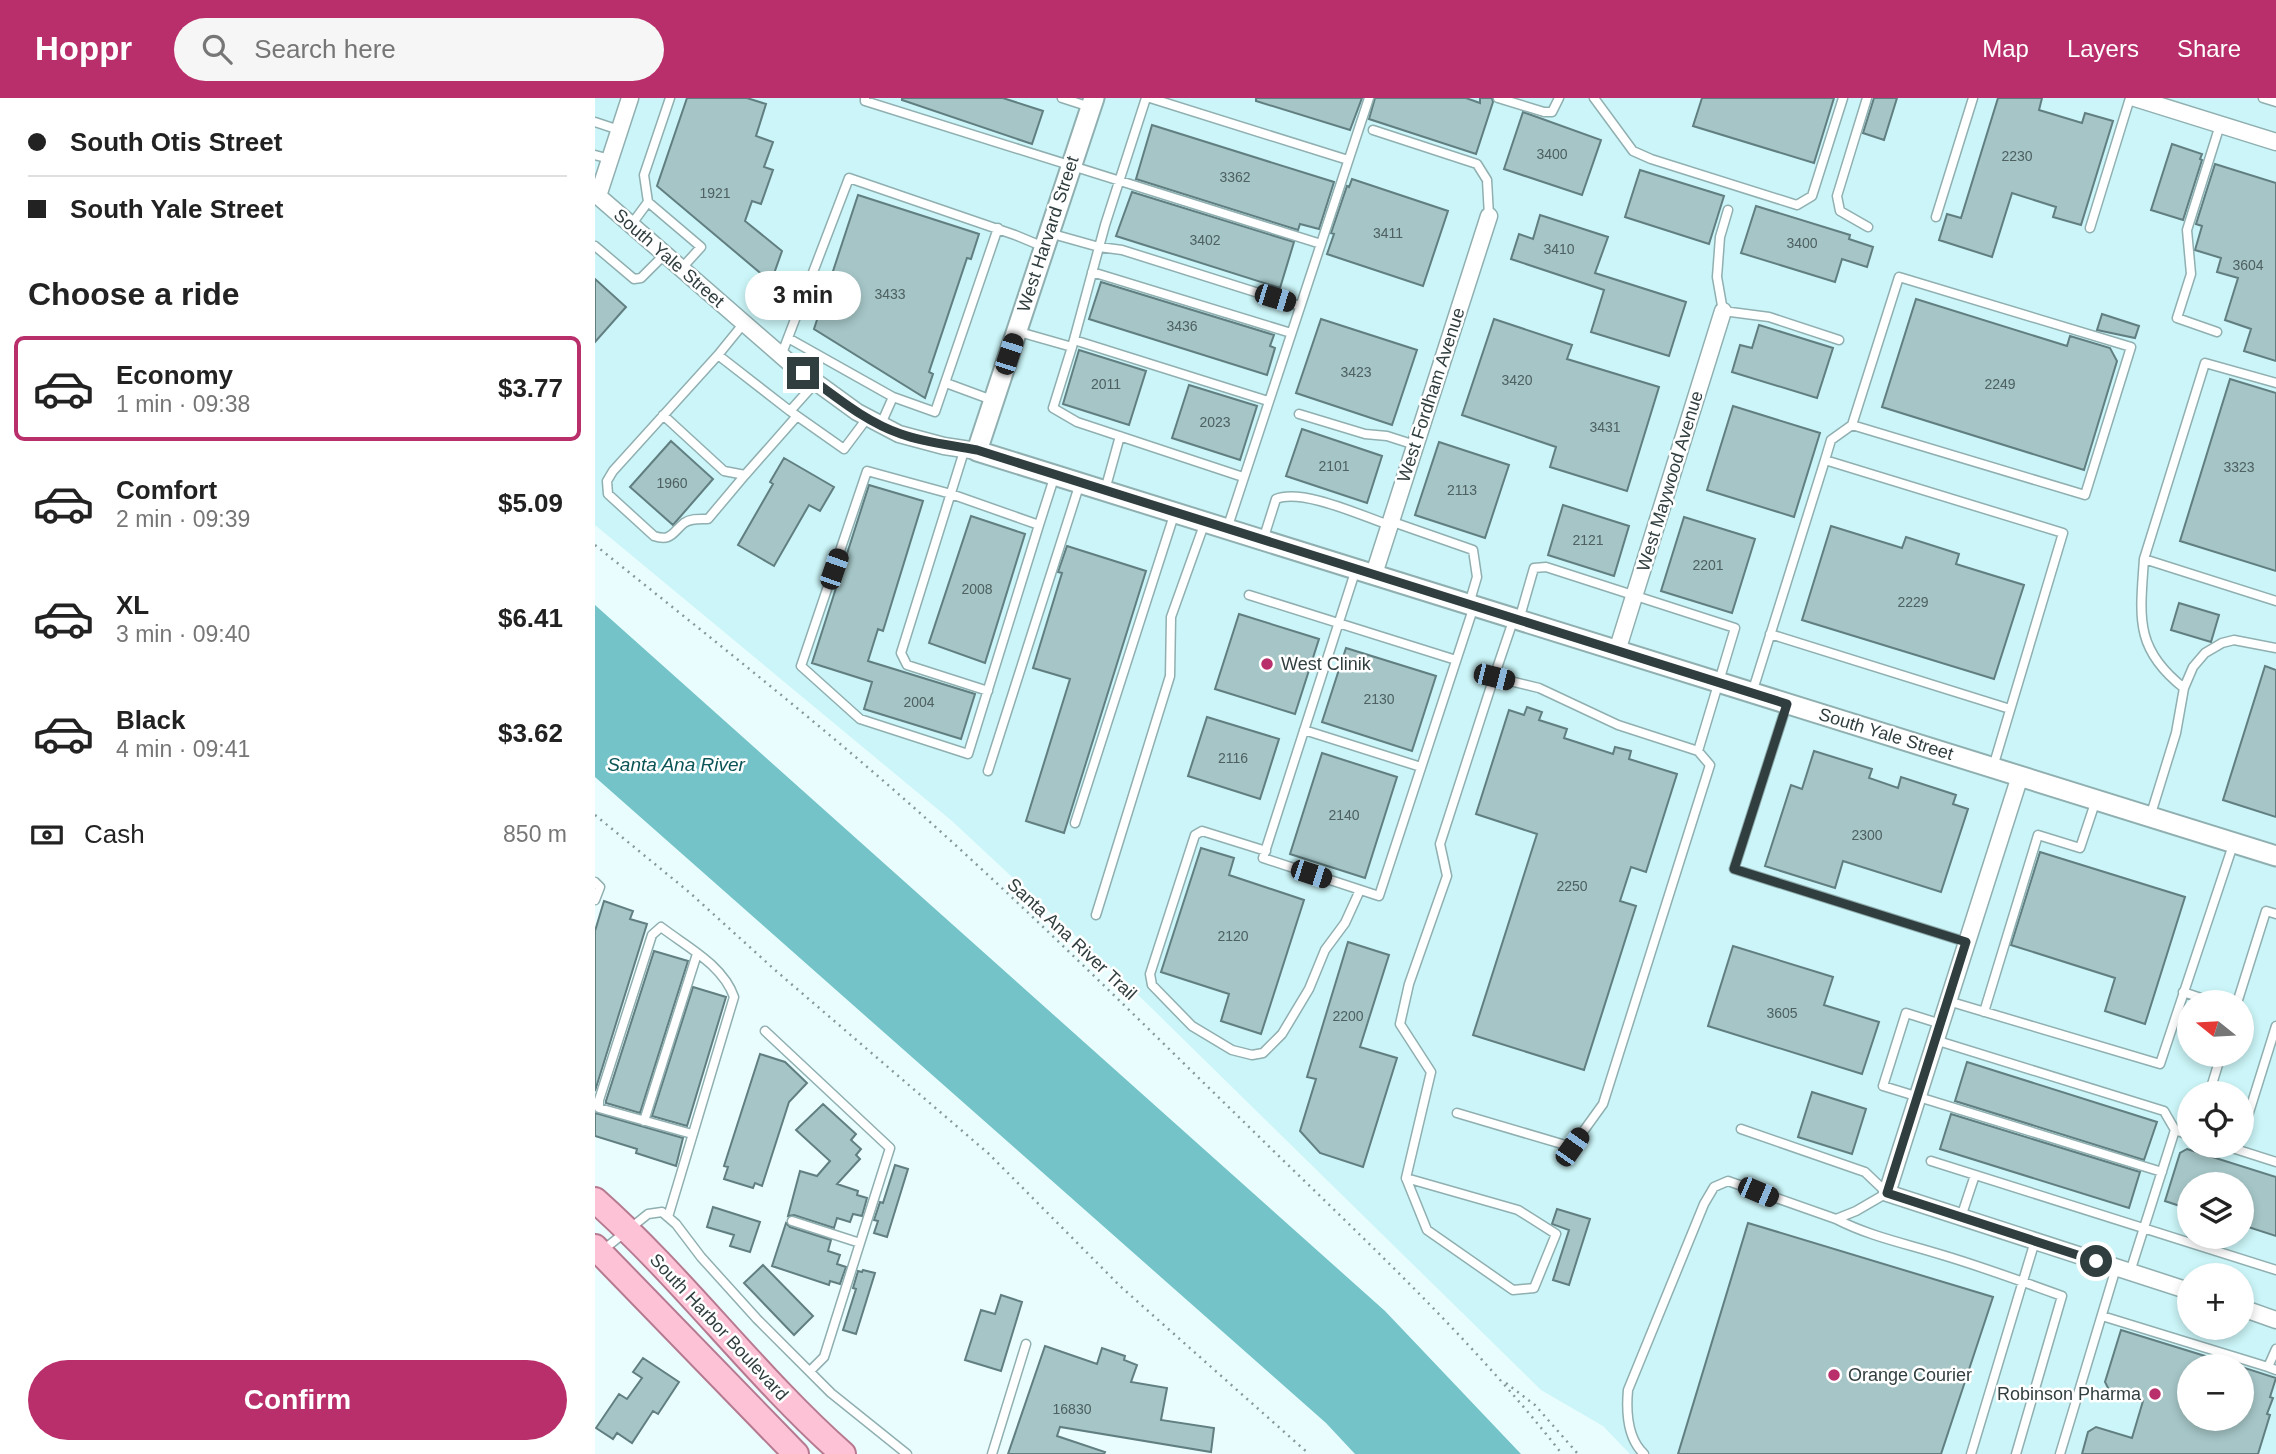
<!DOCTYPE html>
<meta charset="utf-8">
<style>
:root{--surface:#fff;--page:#f6f6f6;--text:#222;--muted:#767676;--line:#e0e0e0;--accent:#b92f6b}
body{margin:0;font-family:Helvetica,sans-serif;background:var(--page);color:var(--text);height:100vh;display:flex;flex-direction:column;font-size:26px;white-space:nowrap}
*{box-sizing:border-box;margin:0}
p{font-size:23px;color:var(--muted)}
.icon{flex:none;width:38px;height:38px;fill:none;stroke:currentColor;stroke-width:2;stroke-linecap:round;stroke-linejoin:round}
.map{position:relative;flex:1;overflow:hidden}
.drawer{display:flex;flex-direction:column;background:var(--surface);width:595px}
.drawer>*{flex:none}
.hud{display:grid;align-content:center;height:154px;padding:0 28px;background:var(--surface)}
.needle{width:46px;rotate:288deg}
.tools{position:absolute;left:1582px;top:892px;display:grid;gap:14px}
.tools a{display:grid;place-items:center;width:77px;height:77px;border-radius:50%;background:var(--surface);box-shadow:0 4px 10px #0003;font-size:35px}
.end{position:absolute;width:32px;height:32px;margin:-16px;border:9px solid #313e3f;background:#fff;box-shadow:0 0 0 4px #fff}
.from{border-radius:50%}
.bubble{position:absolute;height:49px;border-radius:24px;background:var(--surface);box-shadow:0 4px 10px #0003;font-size:23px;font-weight:700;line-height:49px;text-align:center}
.car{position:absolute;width:21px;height:42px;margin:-21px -10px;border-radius:9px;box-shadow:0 0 5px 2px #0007;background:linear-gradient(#222 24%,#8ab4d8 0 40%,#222 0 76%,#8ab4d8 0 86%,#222 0)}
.hud b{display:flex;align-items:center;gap:24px;height:66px;font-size:26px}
.hud b+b{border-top:2px solid var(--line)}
.hud i{width:18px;height:18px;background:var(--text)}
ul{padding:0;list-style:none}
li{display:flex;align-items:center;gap:21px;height:105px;margin:0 14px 10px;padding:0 14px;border:4px solid transparent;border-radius:10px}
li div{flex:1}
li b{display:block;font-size:26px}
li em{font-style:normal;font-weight:700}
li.active{border-color:var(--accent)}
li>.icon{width:63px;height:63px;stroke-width:1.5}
h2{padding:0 28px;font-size:32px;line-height:84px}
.pay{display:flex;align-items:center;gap:18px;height:77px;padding:0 28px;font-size:26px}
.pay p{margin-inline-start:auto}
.action{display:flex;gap:14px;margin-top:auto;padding:14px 28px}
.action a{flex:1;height:80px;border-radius:42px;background:var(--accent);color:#fff;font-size:28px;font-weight:700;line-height:80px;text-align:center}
header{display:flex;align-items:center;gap:42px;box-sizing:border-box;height:98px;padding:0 35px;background:var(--accent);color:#fff}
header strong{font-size:33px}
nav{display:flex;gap:38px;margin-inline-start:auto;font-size:24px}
.search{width:490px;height:63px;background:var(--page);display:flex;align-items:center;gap:18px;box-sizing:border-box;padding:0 24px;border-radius:38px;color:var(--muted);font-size:26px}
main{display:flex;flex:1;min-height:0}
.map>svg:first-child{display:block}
</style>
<header>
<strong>Hoppr</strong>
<div class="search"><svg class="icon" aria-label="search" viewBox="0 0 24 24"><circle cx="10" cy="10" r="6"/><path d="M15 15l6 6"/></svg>Search here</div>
<nav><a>Map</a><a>Layers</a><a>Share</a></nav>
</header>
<main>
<section class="drawer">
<div class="hud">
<b><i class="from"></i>South Otis Street</b>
<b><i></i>South Yale Street</b>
</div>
<h2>Choose a ride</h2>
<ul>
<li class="active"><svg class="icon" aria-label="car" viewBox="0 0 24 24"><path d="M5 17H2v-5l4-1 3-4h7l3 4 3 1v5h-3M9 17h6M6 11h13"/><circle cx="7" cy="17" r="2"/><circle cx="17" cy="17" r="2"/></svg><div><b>Economy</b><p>1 min · 09:38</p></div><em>$3.77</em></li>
<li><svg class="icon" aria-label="car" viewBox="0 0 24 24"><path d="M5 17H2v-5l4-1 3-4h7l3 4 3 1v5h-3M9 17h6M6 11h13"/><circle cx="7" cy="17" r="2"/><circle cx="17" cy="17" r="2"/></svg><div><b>Comfort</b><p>2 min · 09:39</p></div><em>$5.09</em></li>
<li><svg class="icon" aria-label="car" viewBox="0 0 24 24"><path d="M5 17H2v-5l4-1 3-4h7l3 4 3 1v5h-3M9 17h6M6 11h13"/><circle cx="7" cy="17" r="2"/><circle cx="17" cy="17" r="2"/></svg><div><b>XL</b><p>3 min · 09:40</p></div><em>$6.41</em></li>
<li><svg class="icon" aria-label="car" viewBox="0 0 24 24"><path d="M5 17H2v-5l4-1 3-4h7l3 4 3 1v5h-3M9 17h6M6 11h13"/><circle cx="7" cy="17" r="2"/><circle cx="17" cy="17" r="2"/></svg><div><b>Black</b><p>4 min · 09:41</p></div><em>$3.62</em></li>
</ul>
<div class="pay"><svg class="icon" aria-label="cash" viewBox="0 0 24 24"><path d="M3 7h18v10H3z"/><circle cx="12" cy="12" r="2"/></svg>Cash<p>850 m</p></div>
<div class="action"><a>Confirm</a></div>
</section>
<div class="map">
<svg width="1681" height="1356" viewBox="0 0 1681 1356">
<rect width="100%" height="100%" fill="#e9fdfe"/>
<path fill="#cbf5f8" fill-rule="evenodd" d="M0,0h1681v1356h-646l-27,-28 -62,-36 -415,-407 -174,-162 -357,-296zM1594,905h53v52h-53zM1594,996h53v52h-53zM1594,1087h53v52h-53zM1594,1178h53v52h-53zM1594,1269h53v52h-53z"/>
<path fill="#74c3c8" d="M0,507l790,706 136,143h-166l-29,-31 -731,-646z"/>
<path fill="#a5c5c6" stroke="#617e80" stroke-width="2" d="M92,0h60l19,6 -10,32 17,6 -9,25 9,3 -12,34 -9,-3 -7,20 37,30 -11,31 -114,-96z
M307,0h101l40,13 -11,33 -130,-44z
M661,0h106l-12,32 -94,-29z
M780,0h91l14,5v-5h12l1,4 -17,52 -107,-35z
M1107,0h132l-20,65 -121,-37z
M1279,0h23l-13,42 -21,-7z
M1403,0h44l-3,12 43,13 3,-10 28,8 -32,104 -28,-8 3,-10 -44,-14 -20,64 -53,-17 8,-26 14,4z
M928,14l78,28 -19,55 -78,-26z
M557,27l182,57 -15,47 -19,-5 -2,6 -162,-51z
M1577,46l30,10 -2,5 2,1 -19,60 -32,-10z
M1620,66l61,19v178l-32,-10 7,-22 -26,-9 13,-42 -21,-6 4,-14 -26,-8 7,-24 -6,-2z
M1045,72l84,26 -15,48 -84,-27z
M757,81l96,32 -25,75 -96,-32 7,-20 -3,-1 16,-47 2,1z
M537,94l162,50 -14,46 -164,-52z
M263,97l121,39 -8,25 -4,-1 -38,114 4,2 -8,24 -111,-69z
M1161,108l94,29 -1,4 24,8 -6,20 -25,-8 -7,23 -94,-29z
M945,117l68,22 -13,36 91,29 -17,54 -78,-24 13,-42 -93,-31 8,-25 14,5z
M0,181l31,28 -31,35z
M506,184l173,53 -4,11 5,2 -8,27 -178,-56z
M1321,201l151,47 3,-10 40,12 7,13 -33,109 -202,-63z
M1507,216l37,12 -4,12 -38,-8z
M726,221l96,31 -25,75 -96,-32z
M899,221l78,26 -5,14 92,28 -32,104 -77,-24 6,-20 -94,-32z
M1164,227l74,23 -16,50 -85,-26 8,-27 12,3z
M484,252l67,21 -17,54 -66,-21z
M1635,281l46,14v178l-96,-30z
M594,287l68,21 -17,54 -68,-22z
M1138,308l87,27 -26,84 -87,-27z
M707,331l80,27 -15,47 -81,-27z
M76,343l42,38 -40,46 -43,-38z
M844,344l70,23 -24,73 -70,-23z
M189,360l50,29 -14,24 -11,-6 -35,61 -36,-21 35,-61 -3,-2z
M274,387l54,16 -40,130 -5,-2 -10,32 107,33 -14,45 -97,-30 8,-27 -60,-19z
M968,407l66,21 -15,50 -66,-21z
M376,418l54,18 -40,129 -56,-20z
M1089,419l71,22 -23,74 -71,-22z
M1236,428l71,22 4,-11 53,17 -3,10 68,21 -30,94 -192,-59z
M472,448l79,25 -82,262 -38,-12 44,-142 -37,-11 29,-95 -4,-1z
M1584,505l40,12 -8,27 -40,-12z
M644,516l80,25 -24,75 -80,-25z
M751,550l90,28 -24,75 -90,-29z
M1670,568l11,4v147l-53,-17z
M932,609l15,5 -3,8 28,9 -3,9 49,16 2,-7 16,4 -2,8 48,15 -31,98 -15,-5 -11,34 16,5 -52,164 -111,-35 64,-201 -61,-20 33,-104 15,5z
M612,619l72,22 -19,60 -72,-23z
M1219,653l58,18 -3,9 29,10 3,-11 55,18 -3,9 15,5 -27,83 -98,-31 -8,27 -70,-22 26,-81 11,4z
M727,655l75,24 -32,101 -75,-24z
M606,750l33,10 -5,17 75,25 -43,134 -40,-13 8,-27 -68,-22z
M1445,754l145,45 -40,127 -40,-13 10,-33 -104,-33z
M9,803l29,10 -3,8 17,5 -52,167v-160z
M753,844l41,13 -29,92 37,11 -34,109 -43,-14 -20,-22 16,-52 -9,-2z
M1138,848l100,31 -9,28 55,17 -17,52 -154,-48z
M59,853l34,10 -48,152 -34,-10v-2z
M98,889l33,10 -39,129 -35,-10z
M165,956l25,8 22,21 -18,19 -27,84 -7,-3 -2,5 -29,-9 4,-12 -4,-1z
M1372,964l190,60 -13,38 -189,-59z
M1217,994l54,17 -14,45 -54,-17z
M228,1006l33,30 -5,6 10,9 -5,6 4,4 -23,25 21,7 -1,4 10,3 -5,18 -9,-2 -3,8 -13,-4 -3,10 -40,-13 -6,1 12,-45 17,5 13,-15 -34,-31z
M0,1015l88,25 -7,28 -40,-13 1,-4 -42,-13z
M1356,1016l189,58 -11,36 -189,-59z
M1592,1051l89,28v59l-34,-11v-40h-53v24l-24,-8 15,-48z
M300,1067l13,4 -21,68 -13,-4 4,-12 -4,-1 6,-18 3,1z
M118,1109l47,15 -10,30 -20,-6 4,-11 -27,-8z
M962,1111l33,10 -21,66 -16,-5 16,-50 -17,-6z
M191,1125l4,4 41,13 -3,11 12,4 -3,9 9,3 -6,17 -10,-3 -1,4 -57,-19z
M1153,1125l245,74 -52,157h-263z
M168,1167l50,51 -19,19 -50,-52z
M268,1172l12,3 -19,61 -13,-4 13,-41 -3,-1 5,-17 4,1z
M406,1197l21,7 -21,69 -36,-11 16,-50 14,4z
M1526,1232l110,34 -1,3h-41v52h53v-52l34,11 -6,19 3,1 -6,16 3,1 -12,39h-176l6,-22 8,-5 36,11 11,-37 -34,-11 -4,-8z
M450,1248l52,18 5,-16 23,8 -1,4 13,5 -6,17 36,6 -6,32 53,8 -3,24 -151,-25 -3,9 48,16 -1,2h-96z
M48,1260l36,24 -21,32 -5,-3 -21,32 -15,-10 -4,6 -17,-11 23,-34 8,5 15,-21 -9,-6z"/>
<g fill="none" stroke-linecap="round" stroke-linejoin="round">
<g stroke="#90afb0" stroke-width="11">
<path id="service" d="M270,0v3l456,143
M467,0l28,9
M555,0l198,62
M903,0l46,14h8l7,-14
M999,0l39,53 18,8 146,46 15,-9 31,-98
M1272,0l-30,98 3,15 28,16
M1668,0l13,4
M0,24l24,8
M778,32l104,34 10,16 2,36
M0,57l15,4
M53,104l-4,-27 26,-77
M1133,112l-8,27 -3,40 6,34 46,6 70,23
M1341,119l37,-119
M36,127l17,-23 53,45 -20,22
M1495,130l40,-130
M454,135l50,14 23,3 178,56
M0,148l39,33 7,-1 24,-24
M497,174l199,61
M149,225l-26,32 72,56
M421,233l56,16 33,-122 41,-127
M1622,234l-40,-14 14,-44 -4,-44 33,-105
M193,240l105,59 -12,27
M479,242l194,61
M477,249l-19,61 24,14 166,55
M123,257l-105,116 -6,10 1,13 46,42c17,6 19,-4 30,-13 7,-5 16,-4 24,-4l37,-44
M186,258l68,-178 166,57 29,12
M221,284l-26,29 54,38 24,-32
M351,285l46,17
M1681,285l-71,-20 -61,196 132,42
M298,299l42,15 63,-184
M704,316l66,20 22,2 28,9
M68,317l61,56 21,4 52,-59
M370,350l-64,205 6,12 81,26
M1230,362l6,-20 21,-15 47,-148 232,70 -46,148 -233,-70
M272,373l84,23 88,31 -71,229 -108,-35 -59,-53z
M510,392l15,-54
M795,423l83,29 4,27 -8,27
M444,427l16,-50
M632,431l142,-431
M668,442l13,-41c26,-11 86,17 113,26
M1549,461c-4,58 -10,90 40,129
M761,471l-93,289 116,38 95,-290
M654,497l207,65
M919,520l-20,59 45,11 79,37 80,26 37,-123 -189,-61 -12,1 -15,52
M1175,536l240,75
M1157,595l73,-233 238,73 -70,234
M1192,606l-53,165 232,73
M709,632l117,37
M393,673l92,-288
M1555,719l26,-84 8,-45 9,-21 12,-14 17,-10 12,-3 42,8
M480,725l100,-311
M671,753l-64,-20 -7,4 -45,139 2,11 40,41 40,24 20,5 11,-2 19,-19 27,-45 16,-39 20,-27 15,-33
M0,784l5,5 -5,13
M501,817l74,-239 1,-59 34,-95
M1588,894l33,11
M1353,903l212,63 73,-219
M1642,905l29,-92 10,3
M1389,914l54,-177 42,13 16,-48
M1346,926l-35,-11 -23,73 279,86
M170,933l125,117 -66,209 -14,14
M1340,942l229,71 11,19
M1614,996l12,-39
M862,1015l115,34 31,-43 107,-339 -12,-14
M49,1023l53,-167
M1647,1023l4,1 30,-96
M1647,1036l4,-12
M1631,1048l50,16
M1336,1063l345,109
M811,1080l112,32 38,24 -22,54 -21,2 -86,-60 -21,-52 25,-106 -31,-48 9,-40 38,-108 -7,-32 54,-167
M73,1119l66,-220c-11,-32 -47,-50 -73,-70l-9,8 -53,165v8l93,26
M1366,1119l14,-42
M1241,1121c33,17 67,24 103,35 41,12 82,27 123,42l-46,158
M197,1123l68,22
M8,1152l45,-36 14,-2 14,12 25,33 56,62 74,74 76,61
M1535,1174l45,-142 14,5
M1507,1218l166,51
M1681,1251l-8,18 8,3
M397,1356l34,-110
M1049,1356c-17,-16 -18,-42 -16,-64l76,-186 10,-17 14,-6 108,38 20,-8 31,-18 -22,-21 -124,-43
M1376,1356l64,-213
M1465,1356l56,-186"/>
</g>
<g stroke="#90afb0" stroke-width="19">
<path id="minor" d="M35,0l-32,98 193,168 66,48 42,22 45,12 33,5
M1540,0l141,44
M779,476l115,-358
M1022,553l106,-340
M1425,678l-133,417 302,98
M1647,1210l34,12"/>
</g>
<g stroke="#90afb0" stroke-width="23">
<path id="tertiary" d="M499,0l-117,353 1299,405"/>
</g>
<g stroke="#b67a90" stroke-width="28">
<path id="primary" d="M0,1102c89,79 160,176 248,254
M0,1149l201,207"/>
</g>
<path stroke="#88999a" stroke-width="2.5" stroke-dasharray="2 5" stroke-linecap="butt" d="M0,447c113,91 227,180 335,277 109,98 213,202 318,304 108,106 221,209 314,328
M0,717l94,77 86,78 214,184 131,132 189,168
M911,1285l29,22 43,49"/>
<use href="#service" stroke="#fff" stroke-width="8"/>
<use href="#minor" stroke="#fff" stroke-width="16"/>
<use href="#tertiary" stroke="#fff" stroke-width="19"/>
<use href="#primary" stroke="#fec2d6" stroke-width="24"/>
</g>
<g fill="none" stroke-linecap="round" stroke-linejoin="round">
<path stroke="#313e3f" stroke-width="9" d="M208,275c31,22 62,49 98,61 25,9 51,11 76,16l810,254 -53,165 232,73 -79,251 209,68"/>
</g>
<g fill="#b92f6b" stroke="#fff" stroke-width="2.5">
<circle cx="672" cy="566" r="7"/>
<circle cx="1239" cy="1277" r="7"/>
<circle cx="1560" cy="1296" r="7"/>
</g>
<g text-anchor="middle" stroke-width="5" stroke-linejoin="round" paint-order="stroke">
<g font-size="14" fill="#4e6061">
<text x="957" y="61">3400</text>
<text x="1422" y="63">2230</text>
<text x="640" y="84">3362</text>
<text x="120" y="100">1921</text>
<text x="793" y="140">3411</text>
<text x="610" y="147">3402</text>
<text x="1207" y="150">3400</text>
<text x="964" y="156">3410</text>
<text x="1653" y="172">3604</text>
<text x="295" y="201">3433</text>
<text x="587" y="233">3436</text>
<text x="761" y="279">3423</text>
<text x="922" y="287">3420</text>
<text x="511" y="291">2011</text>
<text x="1405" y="291">2249</text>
<text x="620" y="329">2023</text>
<text x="1010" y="334">3431</text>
<text x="739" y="373">2101</text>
<text x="1644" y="374">3323</text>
<text x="77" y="390">1960</text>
<text x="867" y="397">2113</text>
<text x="993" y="447">2121</text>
<text x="1113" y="472">2201</text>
<text x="382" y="496">2008</text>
<text x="1318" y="509">2229</text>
<text x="784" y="606">2130</text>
<text x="324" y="609">2004</text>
<text x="638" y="665">2116</text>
<text x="749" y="722">2140</text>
<text x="1272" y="742">2300</text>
<text x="977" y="793">2250</text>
<text x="638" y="843">2120</text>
<text x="1187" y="920">3605</text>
<text x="753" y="923">2200</text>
<text x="477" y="1316">16830</text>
</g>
<g font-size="18" fill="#313e3f" stroke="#fff">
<text transform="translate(453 136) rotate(-72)" y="6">West Harvard Street</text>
<text transform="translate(74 160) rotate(41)" y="6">South Yale Street</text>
<text transform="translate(836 297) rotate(-72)" y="6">West Fordham Avenue</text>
<text transform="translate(1075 383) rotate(-73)" y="6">West Maywood Avenue</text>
<text transform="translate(1291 636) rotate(17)" y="6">South Yale Street</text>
<text transform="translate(477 841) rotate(43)" y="6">Santa Ana River Trail</text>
<text transform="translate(124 1229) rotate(47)" y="6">South Harbor Boulevard</text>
</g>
<g font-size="18" fill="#313e3f" stroke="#fff" text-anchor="start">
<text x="686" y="572">West Clinik</text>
<text x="1253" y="1283">Orange Courier</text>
<text x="1546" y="1302" text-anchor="end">Robinson Pharma</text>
</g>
<g font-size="19" font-style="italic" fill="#0a5356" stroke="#fff">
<text x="81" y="673">Santa Ana River</text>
</g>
</g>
</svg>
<div class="tools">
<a><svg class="needle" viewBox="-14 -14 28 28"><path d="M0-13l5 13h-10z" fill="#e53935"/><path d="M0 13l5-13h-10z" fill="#767676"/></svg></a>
<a><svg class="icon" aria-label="locate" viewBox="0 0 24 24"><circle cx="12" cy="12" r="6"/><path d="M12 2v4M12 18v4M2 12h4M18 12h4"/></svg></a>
<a><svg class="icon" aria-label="layers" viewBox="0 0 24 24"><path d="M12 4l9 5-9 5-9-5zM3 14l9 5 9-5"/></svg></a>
<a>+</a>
<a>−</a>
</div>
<i class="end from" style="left:1501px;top:1163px"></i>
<i class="end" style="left:208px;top:275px"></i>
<div class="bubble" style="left:150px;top:173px;width:116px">3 min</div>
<i class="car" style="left:680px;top:200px;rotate:107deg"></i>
<i class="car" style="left:414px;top:256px;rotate:18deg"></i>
<i class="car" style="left:239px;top:471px;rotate:19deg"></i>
<i class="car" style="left:899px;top:579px;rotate:104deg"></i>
<i class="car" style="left:716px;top:776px;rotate:108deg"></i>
<i class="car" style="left:977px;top:1049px;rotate:35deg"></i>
<i class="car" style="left:1163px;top:1094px;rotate:113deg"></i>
</div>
</main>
